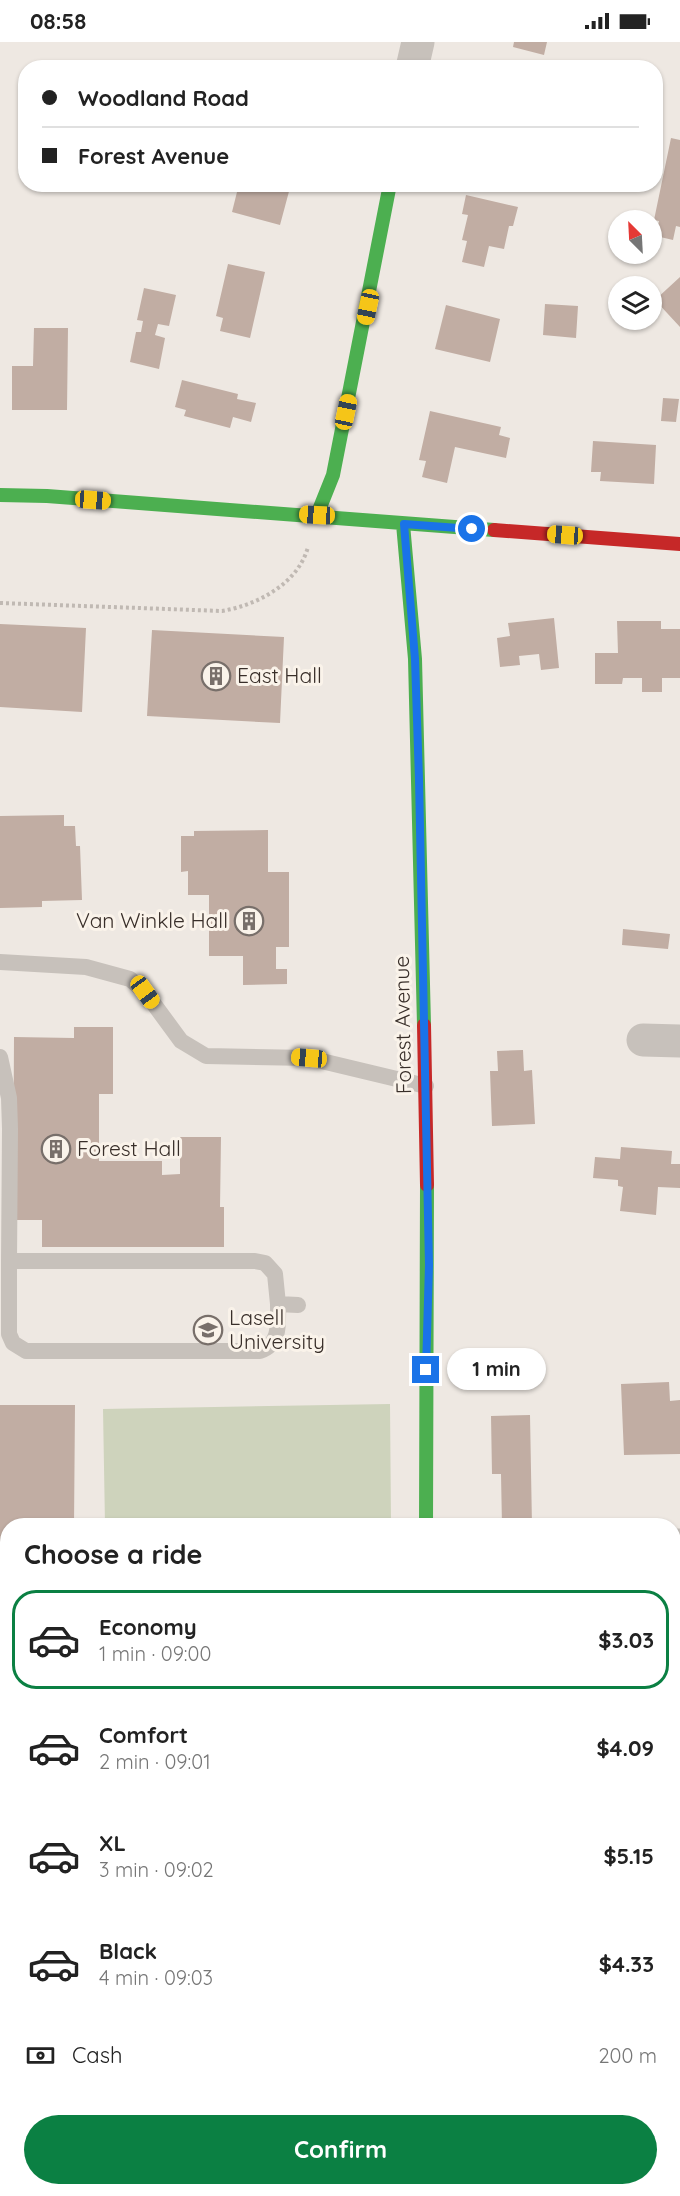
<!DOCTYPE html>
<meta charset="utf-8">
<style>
:root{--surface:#fff;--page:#f2f2f2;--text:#222;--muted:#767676;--line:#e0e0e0;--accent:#0b8043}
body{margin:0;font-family:Quicksand,sans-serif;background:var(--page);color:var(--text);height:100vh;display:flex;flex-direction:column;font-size:22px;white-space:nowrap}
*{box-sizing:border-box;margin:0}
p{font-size:20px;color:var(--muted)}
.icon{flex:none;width:33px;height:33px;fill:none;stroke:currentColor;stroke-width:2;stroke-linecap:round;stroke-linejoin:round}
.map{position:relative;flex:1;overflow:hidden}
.drawer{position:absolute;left:0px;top:1476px;width:681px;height:678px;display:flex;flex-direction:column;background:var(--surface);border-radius:24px 24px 0 0;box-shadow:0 2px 4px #0004}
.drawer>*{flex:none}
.banner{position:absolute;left:18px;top:18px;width:645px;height:132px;border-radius:24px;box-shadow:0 2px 4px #0004;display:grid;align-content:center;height:132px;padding:0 24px;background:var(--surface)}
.needle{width:39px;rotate:336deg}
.tools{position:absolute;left:608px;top:168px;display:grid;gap:12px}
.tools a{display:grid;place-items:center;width:54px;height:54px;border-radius:50%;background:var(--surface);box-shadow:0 2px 4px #0004;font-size:30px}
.end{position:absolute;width:27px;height:27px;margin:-14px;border:8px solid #1a73e8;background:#fff;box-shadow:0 0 0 3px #fff}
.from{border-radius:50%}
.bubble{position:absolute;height:42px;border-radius:21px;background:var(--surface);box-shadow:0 2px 4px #0004;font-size:20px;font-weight:700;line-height:42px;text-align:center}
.car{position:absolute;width:18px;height:36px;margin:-18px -9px;border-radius:8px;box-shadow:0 0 4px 2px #0007;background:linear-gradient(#f5c518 24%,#345 0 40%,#f5c518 0 76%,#345 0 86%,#f5c518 0)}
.banner b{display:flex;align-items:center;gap:21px;height:57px;font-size:22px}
.banner b+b{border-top:2px solid var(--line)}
.banner i{width:15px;height:15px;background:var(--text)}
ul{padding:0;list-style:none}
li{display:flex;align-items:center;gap:18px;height:99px;margin:0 12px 9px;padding:0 12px;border:3px solid transparent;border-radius:24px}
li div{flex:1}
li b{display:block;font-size:22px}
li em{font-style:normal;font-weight:700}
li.on{border-color:var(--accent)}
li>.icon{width:54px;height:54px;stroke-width:1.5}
h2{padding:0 24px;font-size:27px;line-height:72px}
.pay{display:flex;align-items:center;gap:15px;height:66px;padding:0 24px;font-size:22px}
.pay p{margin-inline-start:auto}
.primary-button{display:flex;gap:12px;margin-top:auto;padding:12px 24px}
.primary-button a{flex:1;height:69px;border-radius:36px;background:var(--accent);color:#fff;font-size:24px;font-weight:700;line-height:69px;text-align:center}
.status{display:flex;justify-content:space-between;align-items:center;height:42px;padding:0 30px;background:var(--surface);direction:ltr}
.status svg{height:16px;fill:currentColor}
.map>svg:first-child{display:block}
</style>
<div class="status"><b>08:58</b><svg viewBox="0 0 49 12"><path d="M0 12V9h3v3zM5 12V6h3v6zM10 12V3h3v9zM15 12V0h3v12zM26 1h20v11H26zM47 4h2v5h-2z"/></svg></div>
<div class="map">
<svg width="680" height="2154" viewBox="0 0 680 2154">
<rect width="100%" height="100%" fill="#eee8e2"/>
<path fill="#ced3bc" d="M390,1362l1,121h-286l-2,-116z
M7,1748v142l-7,1v-139z"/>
<path fill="#c1ada3" d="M514,0h33l-3,13 -31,-8z
M276,19l26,5v2h-28z
M671,96l9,2v87l-4,-1 -3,14 -17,-4 3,-15 -5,-1z
M239,142h52l-11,41 -48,-13z
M466,153l52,12 -5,19h-4l-5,23 -15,-3 -5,21 -22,-5 5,-21 -5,-1 6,-25 -6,-1z
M228,222l37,8 -15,66 -30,-7 3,-13 -7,-2z
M680,235v50l-25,-27z
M144,246l32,7 -7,31 -11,-2 -3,11 10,3 -6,31 -29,-7 6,-30h5l2,-11 -6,-1z
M545,262l33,2 -2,32 -33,-3z
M446,263l54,14 -10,43 -55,-13z
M34,286h34l-1,82h-55v-44h21z
M182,338l56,14 -1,5 19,4 -5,19 -18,-5 -3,11 -46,-12 2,-6 -11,-3z
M663,356l16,1 -3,23 -15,-1z
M430,369l71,16 -2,8 11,3 -4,20 -51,-11 -8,36 -25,-6 4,-16 -7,-1z
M593,399l63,4 -2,39 -54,-3 1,-9h-10z
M554,576l5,50 -18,2 -2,-16 -20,2 1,9 -20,2 -3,-29 13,-2 -2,-13z
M617,579h44v8h19v49h-18v14h-20v-14h-19l-1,6h-27v-31h23z
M0,582l86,4 -4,84 -82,-5z
M152,588l132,7 -4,86 -133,-7z
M64,773v11h11l1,20h4l2,54 -40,1v6l-42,1v-92z
M268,788v42h21v75h-13v22h11v15l-44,1v-29h-34v-61h-21v-24l-7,1v-36h13v-5z
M623,887l47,5 -2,15 -46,-4z
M74,985h39v67h-14v67h63v14l18,-1v-37h41l-1,70h4v40h-182v-27h-29l1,-183 60,1z
M523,1008l1,21 8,-1 3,54 -43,2 -2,-55h8l-1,-20z
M621,1105l51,4 -1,13h9v24l-22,-1 -2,28 -36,-4 3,-24 -5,-1v-6l-25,-2 2,-21 25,2z
M669,1340l1,19 10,-1v54l-56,1 -3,-71z
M0,1363h75l-1,121h-66v98h-8z
M530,1373l2,111h-30l-1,-52h-9l-1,-58z
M8,1656v68l-8,5v-68z
M674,1843h6v37h-6z"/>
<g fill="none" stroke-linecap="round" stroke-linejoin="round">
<path stroke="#c0b9b3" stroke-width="4" stroke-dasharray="3 3" stroke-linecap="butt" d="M0,561l222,8c35,-6 76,-27 86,-64"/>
<path stroke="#c7c1bb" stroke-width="16" d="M0,920l86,5 44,12 15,13 36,49 25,15 103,2 117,28
M0,1015l9,41 1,31 -1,132
M278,1262c0,19 3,40 -18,47h-234l-13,-8 -4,-9v-73h246l10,2 10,11 3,30 20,1
M0,1629l8,-4"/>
<path stroke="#c7c1bb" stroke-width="33" d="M412,26l6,-26
M643,998l37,1
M674,1503h6
M674,1947h6
M0,2000l8,-1"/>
<path stroke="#4caf50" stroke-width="14" d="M0,453l47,1 447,34
M317,473l16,-40 57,-291
M403,482l12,135 9,366
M426,1484l1,-341"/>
<path stroke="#c62828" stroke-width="14" d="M494,488l186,14
M424,983l3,160"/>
</g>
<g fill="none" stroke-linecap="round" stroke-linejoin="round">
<path stroke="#1a73e8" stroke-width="8" d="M426,1328l3,-105 -10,-486 -4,-120 -11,-135 68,5"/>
</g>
<defs>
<g id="building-ring" transform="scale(1.5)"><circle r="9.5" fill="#faf3ea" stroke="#786f6a" stroke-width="1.5"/><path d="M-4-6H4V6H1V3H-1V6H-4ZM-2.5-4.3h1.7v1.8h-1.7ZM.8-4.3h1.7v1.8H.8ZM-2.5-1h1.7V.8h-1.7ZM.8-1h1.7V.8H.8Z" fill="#786f6a"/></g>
<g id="university-ring" transform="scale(1.5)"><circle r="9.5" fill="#faf3ea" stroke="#786f6a" stroke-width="1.5"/><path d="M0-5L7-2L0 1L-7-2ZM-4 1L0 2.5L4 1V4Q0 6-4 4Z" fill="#786f6a"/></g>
</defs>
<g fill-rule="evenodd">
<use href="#building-ring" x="216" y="634"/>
<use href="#building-ring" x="249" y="879"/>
<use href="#building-ring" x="56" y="1107"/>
<use href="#university-ring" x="208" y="1288"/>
</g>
<g text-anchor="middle" stroke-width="6" stroke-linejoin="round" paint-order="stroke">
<g font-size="21" fill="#382e29" stroke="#faf3ea" text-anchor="start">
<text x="237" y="641">East Hall</text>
<text x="228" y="886" text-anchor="end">Van Winkle Hall</text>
<text x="77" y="1114">Forest Hall</text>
<text x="229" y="1283">Lasell<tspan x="229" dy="24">University</tspan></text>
</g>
<g font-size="21" fill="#382e29" stroke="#faf3ea">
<text transform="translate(403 983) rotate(-91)" y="7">Forest Avenue</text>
</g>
</g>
</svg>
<div class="tools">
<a><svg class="needle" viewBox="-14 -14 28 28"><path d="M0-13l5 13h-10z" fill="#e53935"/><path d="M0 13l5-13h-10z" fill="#767676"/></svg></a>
<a><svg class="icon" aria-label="layers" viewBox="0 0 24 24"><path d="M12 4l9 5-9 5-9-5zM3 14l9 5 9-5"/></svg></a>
</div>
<i class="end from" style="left:472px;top:487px"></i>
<i class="end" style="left:426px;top:1328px"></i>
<div class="bubble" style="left:447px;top:1306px;width:99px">1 min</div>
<i class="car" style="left:368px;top:265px;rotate:192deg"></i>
<i class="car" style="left:346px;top:370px;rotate:12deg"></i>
<i class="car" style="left:93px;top:458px;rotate:94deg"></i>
<i class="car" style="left:317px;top:473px;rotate:273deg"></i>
<i class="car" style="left:565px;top:493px;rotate:274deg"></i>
<i class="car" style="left:145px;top:950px;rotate:144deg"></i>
<i class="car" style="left:309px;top:1016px;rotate:275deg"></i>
<div class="banner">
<b><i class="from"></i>Woodland Road</b>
<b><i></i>Forest Avenue</b>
</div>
<section class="drawer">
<h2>Choose a ride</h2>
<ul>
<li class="on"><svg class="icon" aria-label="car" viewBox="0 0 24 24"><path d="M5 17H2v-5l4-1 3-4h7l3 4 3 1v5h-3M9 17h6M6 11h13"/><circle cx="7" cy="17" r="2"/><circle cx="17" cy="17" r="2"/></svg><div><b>Economy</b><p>1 min · 09:00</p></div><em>$3.03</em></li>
<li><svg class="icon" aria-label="car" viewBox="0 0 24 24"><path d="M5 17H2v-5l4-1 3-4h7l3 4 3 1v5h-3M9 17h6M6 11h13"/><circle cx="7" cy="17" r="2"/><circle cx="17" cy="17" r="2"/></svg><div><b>Comfort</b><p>2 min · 09:01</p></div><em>$4.09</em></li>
<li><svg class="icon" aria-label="car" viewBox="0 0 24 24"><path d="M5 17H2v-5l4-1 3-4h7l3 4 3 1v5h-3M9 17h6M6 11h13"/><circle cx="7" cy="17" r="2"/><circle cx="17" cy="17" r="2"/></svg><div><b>XL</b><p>3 min · 09:02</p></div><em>$5.15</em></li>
<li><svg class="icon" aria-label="car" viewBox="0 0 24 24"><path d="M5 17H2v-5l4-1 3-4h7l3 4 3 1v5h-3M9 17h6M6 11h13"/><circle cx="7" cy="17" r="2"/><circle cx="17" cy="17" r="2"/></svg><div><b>Black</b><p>4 min · 09:03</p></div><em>$4.33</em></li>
</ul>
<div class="pay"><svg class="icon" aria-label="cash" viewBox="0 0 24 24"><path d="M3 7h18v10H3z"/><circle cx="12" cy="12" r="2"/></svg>Cash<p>200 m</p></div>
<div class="primary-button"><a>Confirm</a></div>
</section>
</div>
